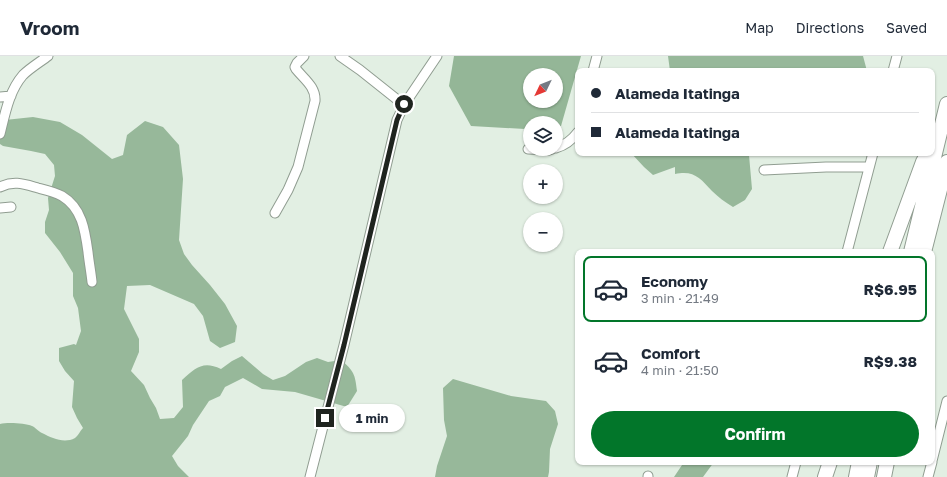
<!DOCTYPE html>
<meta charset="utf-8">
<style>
:root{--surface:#fff;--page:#f2f2f3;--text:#1f2937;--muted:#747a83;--line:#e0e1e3;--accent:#02762a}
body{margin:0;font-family:"Golos Text",sans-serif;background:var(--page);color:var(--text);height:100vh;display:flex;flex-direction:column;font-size:15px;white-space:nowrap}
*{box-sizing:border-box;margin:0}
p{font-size:13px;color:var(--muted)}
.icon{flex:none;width:22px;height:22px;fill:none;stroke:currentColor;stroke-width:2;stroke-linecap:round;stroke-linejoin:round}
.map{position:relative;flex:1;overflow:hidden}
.sheet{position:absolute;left:575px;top:193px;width:360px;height:216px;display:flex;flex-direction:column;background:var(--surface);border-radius:8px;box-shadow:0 1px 3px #0004}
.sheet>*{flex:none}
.hud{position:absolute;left:575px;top:12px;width:360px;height:88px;border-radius:8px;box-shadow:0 1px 3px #0004;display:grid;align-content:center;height:88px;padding:0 16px;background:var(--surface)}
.needle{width:26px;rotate:227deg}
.fabs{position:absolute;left:523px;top:12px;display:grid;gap:8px}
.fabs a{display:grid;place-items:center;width:40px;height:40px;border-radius:50%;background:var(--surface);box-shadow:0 1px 3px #0004;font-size:20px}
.end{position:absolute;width:18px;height:18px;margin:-9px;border:5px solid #1f241f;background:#fff;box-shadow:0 0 0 2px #fff}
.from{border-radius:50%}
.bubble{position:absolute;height:28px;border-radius:14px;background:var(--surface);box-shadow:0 1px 3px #0004;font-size:13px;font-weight:700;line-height:28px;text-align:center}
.hud b{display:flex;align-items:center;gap:14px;height:38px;font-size:15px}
.hud b+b{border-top:1px solid var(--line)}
.hud i{width:10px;height:10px;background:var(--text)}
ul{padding:7px 0 0;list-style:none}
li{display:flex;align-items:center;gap:12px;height:66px;margin:0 8px 6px;padding:0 8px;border:2px solid transparent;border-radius:8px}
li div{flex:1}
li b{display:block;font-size:15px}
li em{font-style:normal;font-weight:700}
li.current{border-color:var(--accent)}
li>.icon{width:36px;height:36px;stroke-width:1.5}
.action{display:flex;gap:8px;margin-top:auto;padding:8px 16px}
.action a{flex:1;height:46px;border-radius:24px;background:var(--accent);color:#fff;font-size:16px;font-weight:700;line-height:46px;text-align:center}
header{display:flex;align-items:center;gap:24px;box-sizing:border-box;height:56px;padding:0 20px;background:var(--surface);border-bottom:1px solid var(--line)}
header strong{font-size:19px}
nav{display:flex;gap:22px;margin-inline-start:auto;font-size:14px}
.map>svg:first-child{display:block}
</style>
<header>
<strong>Vroom</strong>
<nav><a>Map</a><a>Directions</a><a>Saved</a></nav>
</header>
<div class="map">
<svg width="947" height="421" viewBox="0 0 947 421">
<rect width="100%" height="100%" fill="#e2efe3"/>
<path fill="#97b89a" d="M668,0h195l4,15h-197z
M33,61l27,5 22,13 30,24 11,-4 4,-20 18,-14 18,6 16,18 4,34 -4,61 5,14 8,11 18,20 15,19 12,22 -2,16 -15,6 -10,-7 -7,-25 -9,-12 -44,-19 -23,1 -3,23 15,30v13l-8,19 13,14 6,13 6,10 4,11 14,-1 9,-11 -1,-27c13,-12 21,-20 39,-11l11,-8 10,-5 21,18 10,6 12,-4 21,-14 11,-4 11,4 13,-2c13,11 14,14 16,31l-10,16 -52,-15 -33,-3 -19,-11 -18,9 -5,9 -11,5 -16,24 -5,11 -16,20 6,10 11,11h-189v-53c7,-2 25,-1 32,2 3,1 6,5 10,7 10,5 22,11 33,5 3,-2 5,-7 8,-10l-6,-10 -5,-11 2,-26 -9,-10 -6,-10v-13l15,-4 2,1 5,-14 -3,-23 -5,-12v-23l-13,-21 -15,-19v-11l4,-12 -1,-12 7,-22 -1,-11 -9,-11 -14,-3 -28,-5 -3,-2v-18l5,-6z
M631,97h120l-2,2 3,34 -7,11 -12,7c-8,-5 -15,-10 -21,-16 -12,-13 -18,-21 -37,-17v-7l-22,8 -9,-8z
M453,323l58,17 35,5 9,10 3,13 -8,25 -1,23 -1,5h-113l2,-11 10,-30 -3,-16 -1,-32z
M684,406h30l-11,15h-29z"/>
<path fill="#94b697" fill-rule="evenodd" d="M454,0h127l-20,70h-5v-3h-26v6h-5l-54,-3 -22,-40zM530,19h26v26h-26z"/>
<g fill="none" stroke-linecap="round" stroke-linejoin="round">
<g stroke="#909d91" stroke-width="11">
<path id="minor" d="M340,0l20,14 44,35
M593,15l4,-15
M893,15l4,-15
M0,41l11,-1
M0,78c5,-20 9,-43 23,-59 7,-7 17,-13 25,-19
M556,92c10,-3 16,-8 22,-16
M528,93l21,1 3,-1
M764,114l62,-3h43
M0,131c14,-7 24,-3 38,1 8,2 17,4 24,8 20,12 23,34 26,56 1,10 3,20 4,30
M0,152l11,-1
M275,157l13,-23 10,-23 17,-66c1,-14 -11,-22 -19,-32l-1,-2 2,-4 7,-7
M847,196l26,-99
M932,405l15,-60
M310,421l34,-132 53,-225 7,-15 33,-49
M648,421v-1
M792,421l4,-15
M928,421l4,-15"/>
</g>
<g stroke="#909d91" stroke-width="16">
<path id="highway" d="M890,196l33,-90 5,-9
M911,196l36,-148
M924,196l23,-90
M825,421l5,-15
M856,421l3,-15
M867,421l3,-15
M884,421l3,-15"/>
</g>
<use href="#minor" stroke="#fff" stroke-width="9"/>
<use href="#highway" stroke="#fff" stroke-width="14"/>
</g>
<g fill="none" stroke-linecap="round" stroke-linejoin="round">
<path stroke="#1f241f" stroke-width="5" d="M325,362l19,-73 53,-225 7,-16"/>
</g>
</svg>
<div class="fabs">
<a><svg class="needle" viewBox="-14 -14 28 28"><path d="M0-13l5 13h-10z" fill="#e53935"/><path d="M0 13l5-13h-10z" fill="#747a83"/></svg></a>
<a><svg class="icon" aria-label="layers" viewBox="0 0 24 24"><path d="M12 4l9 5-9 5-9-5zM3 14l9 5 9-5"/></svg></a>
<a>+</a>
<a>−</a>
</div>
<i class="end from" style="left:404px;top:48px"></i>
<i class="end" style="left:325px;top:362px"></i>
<div class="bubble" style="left:339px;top:348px;width:66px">1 min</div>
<div class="hud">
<b><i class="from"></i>Alameda Itatinga</b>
<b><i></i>Alameda Itatinga</b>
</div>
<section class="sheet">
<ul>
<li class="current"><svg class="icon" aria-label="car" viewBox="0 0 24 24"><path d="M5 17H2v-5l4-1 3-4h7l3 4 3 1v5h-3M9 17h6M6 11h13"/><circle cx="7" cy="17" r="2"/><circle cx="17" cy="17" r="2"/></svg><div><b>Economy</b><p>3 min · 21:49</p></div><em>R$6.95</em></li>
<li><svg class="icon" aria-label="car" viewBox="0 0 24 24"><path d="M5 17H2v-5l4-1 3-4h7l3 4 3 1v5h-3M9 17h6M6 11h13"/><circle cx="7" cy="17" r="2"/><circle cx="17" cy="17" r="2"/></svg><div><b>Comfort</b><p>4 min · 21:50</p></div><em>R$9.38</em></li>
</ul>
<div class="action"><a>Confirm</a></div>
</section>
</div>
